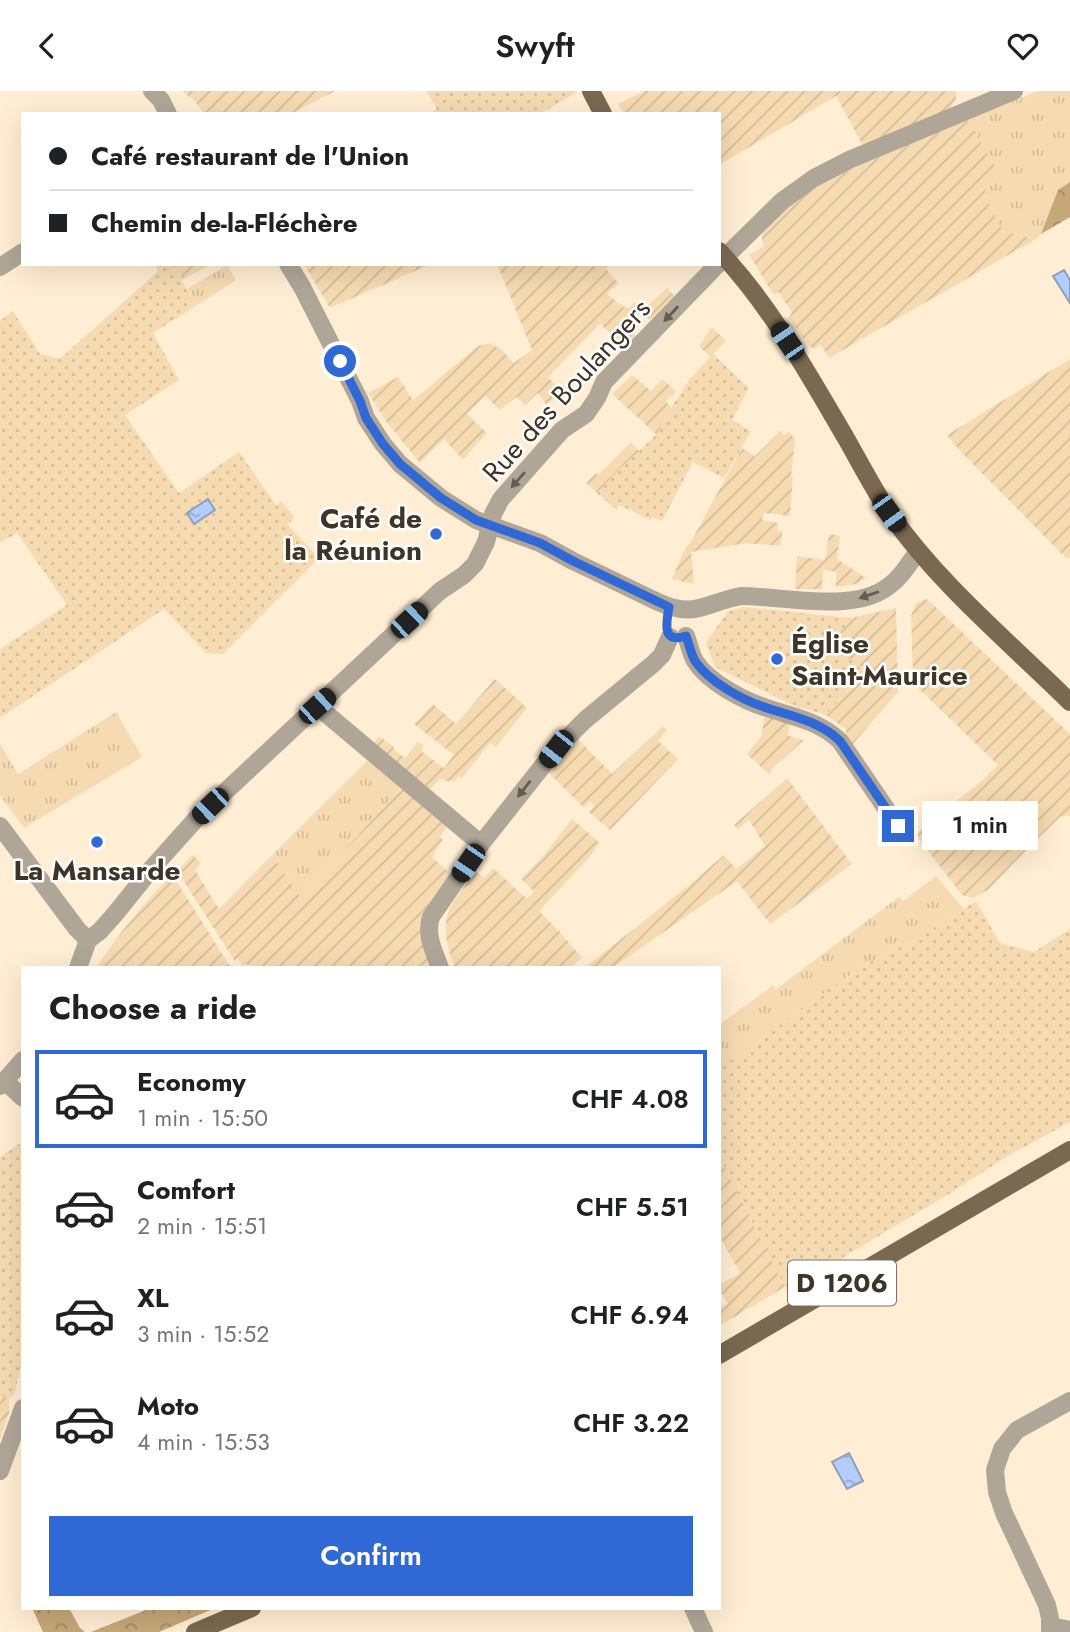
<!DOCTYPE html>
<meta charset="utf-8">
<style>
:root{--surface:#fff;--page:#f6f6f6;--text:#202124;--muted:#757577;--line:#e0e0e0;--accent:#3068d6}
body{margin:0;font-family:Jost,sans-serif;background:var(--page);color:var(--text);height:100vh;display:flex;flex-direction:column;font-size:26px;white-space:nowrap}
*{box-sizing:border-box;margin:0}
p{font-size:23px;color:var(--muted)}
.icon{flex:none;width:38px;height:38px;fill:none;stroke:currentColor;stroke-width:2;stroke-linecap:round;stroke-linejoin:round}
.map{position:relative;flex:1;overflow:hidden}
.drawer{position:absolute;left:21px;top:875px;width:700px;height:644px;display:flex;flex-direction:column;background:var(--surface);border-radius:0px;box-shadow:0 7px 28px #0002}
.drawer>*{flex:none}
.banner{position:absolute;left:21px;top:21px;width:700px;height:154px;border-radius:0px;box-shadow:0 7px 28px #0002;display:grid;align-content:center;height:154px;padding:0 28px;background:var(--surface)}
.end{position:absolute;width:32px;height:32px;margin:-16px;border:9px solid #3068d6;background:#fff;box-shadow:0 0 0 4px #fff}
.from{border-radius:50%}
.bubble{position:absolute;height:49px;border-radius:0px;background:var(--surface);box-shadow:0 7px 28px #0002;font-size:23px;font-weight:600;line-height:49px;text-align:center}
.car{position:absolute;width:21px;height:42px;margin:-21px -10px;border-radius:9px;box-shadow:0 0 5px 2px #0007;background:linear-gradient(#222 24%,#8ab4d8 0 40%,#222 0 76%,#8ab4d8 0 86%,#222 0)}
.banner b{display:flex;align-items:center;gap:24px;height:66px;font-size:26px}
.banner b+b{border-top:2px solid var(--line)}
.banner i{width:18px;height:18px;background:var(--text)}
ul{padding:0;list-style:none}
li{display:flex;align-items:center;gap:21px;height:98px;margin:0 14px 10px;padding:0 14px;border:4px solid transparent;border-radius:0px}
li div{flex:1}
li b{display:block;font-size:26px}
li em{font-style:normal;font-weight:600}
li.on{border-color:var(--accent)}
li>.icon{width:63px;height:63px;stroke-width:1.5}
h2{padding:0 28px;font-size:32px;line-height:84px}
.action{display:flex;gap:14px;margin-top:auto;padding:14px 28px}
.action a{flex:1;height:80px;border-radius:0px;background:var(--accent);color:#fff;font-size:28px;font-weight:600;line-height:80px;text-align:center}
header{display:flex;justify-content:space-between;align-items:center;height:91px;padding:0 28px;background:var(--surface);font-size:32px;font-weight:600}
.map>svg:first-child{display:block}
</style>
<header><svg class="icon" aria-label="back" viewBox="0 0 24 24"><path d="M15 5l-7 7 7 7"/></svg>Swyft<svg class="icon" aria-label="heart" viewBox="0 0 24 24"><path d="M12 20l-8-8c-3-5 5-10 8-4 3-6 11-1 8 4z"/></svg></header>
<div class="map">
<svg width="1070" height="1541" viewBox="0 0 1070 1541">
<defs>
<pattern id="grass-tufts" width="24" height="20" patternUnits="userSpaceOnUse" patternTransform="scale(1.75)"><rect width="24" height="20" fill="#f6dbb2"/><path d="M3 7l-1-3M5 7V3M7 7l1-3M15 17l-1-3M17 17v-4M19 17l1-3" fill="none" stroke="#d4bd99"/></pattern>
<pattern id="forest-crowns" width="20" height="18" patternUnits="userSpaceOnUse" patternTransform="scale(1.75)"><rect width="20" height="18" fill="#c6a879"/><path d="M2 6a3 3 0 1 1 6 0M12 15a3 3 0 1 1 6 0" fill="none" stroke="#a28a63"/></pattern>
<pattern id="park-dots" width="8" height="8" patternUnits="userSpaceOnUse" patternTransform="scale(1.75)"><rect width="8" height="8" fill="#f6dbb2"/><path d="M2 2h.1M6 6h.1" fill="none" stroke="#d4bd99" stroke-width="1.8" stroke-linecap="round"/></pattern>
<pattern id="garden-furrows" width="10" height="10" patternUnits="userSpaceOnUse" patternTransform="scale(1.75)"><rect width="10" height="10" fill="#f6dbb2"/><path d="M-1 1l2-2M0 10L10 0M9 11l2-2" fill="none" stroke="#d4bd99"/></pattern>
<pattern id="water-ripples" width="26" height="14" patternUnits="userSpaceOnUse" patternTransform="scale(1.75)"><rect width="26" height="14" fill="#b3cdfc"/><path d="M2 4q2-2 4 0t4 0M15 11q2-2 4 0t4 0" fill="none" stroke="#93a7cc"/></pattern>
</defs>
<rect width="100%" height="100%" fill="#ffeed3"/>
<path fill="url(#grass-tufts)" d="M1038,0h32v126l-29,17 -5,5 -33,-8 -19,-37 -17,-75z
M227,174l9,15 -40,26 -9,-17z
M116,621l26,45 -118,71 -24,-33v-51l18,30z
M371,666l33,28 -103,113 -29,-43z
M936,785l28,33 -41,26 -62,32 -142,103v-45l54,-40 3,4 123,-92 4,4z"/>
<path fill="url(#forest-crowns)" d="M1070,91v35l-29,17 17,-44z
M32,1517h37l11,20 5,4h-42z
M151,1517h64l-56,24h-68z"/>
<path fill="url(#park-dots)" d="M426,0h150l1,1 -37,22h-111l8,-5z
M155,173h17l24,42 -43,27 26,47 -54,35 54,78 60,-41 37,53 5,-4 14,17 -8,6 32,34 -96,96 -17,-1 -42,-44 -164,109v-69l67,-44 -50,-72 -17,10v-222l13,-10 27,43 20,5 98,-88z
M713,263l36,34 -17,32 19,11 -27,47 -31,-16 -31,59 -9,-4 -3,3 -31,-15 -2,5 -20,-17 21,-23 41,-38 12,-24 18,-28z
M744,516l107,11 -21,29 36,22 -40,46 -36,-11 -75,-37 -9,-24 22,-32z
M976,810l24,42 34,9 36,-23v193l-62,34 -56,36 -165,99 -68,-135v-87l142,-102 62,-32z
M23,1050v218l-9,36 -5,4 -9,-4v-238z"/>
<path fill="url(#garden-furrows)" d="M182,0h153l-44,23h-87l-9,-13z
M644,0h312v9l-8,11 -85,35 -27,-50 -117,69v-51h-95l-6,-10z
M967,28l28,48 -11,27 19,37 33,8 -207,119 -8,-13 -7,4 -5,-3 -20,-28 3,-6 -14,-20 -4,3 -25,-40 15,-9 -2,-8v-7l16,-16 40,-31z
M172,173h35l1,2 -26,14z
M304,173h127l-101,44z
M497,173h113l-4,5 13,15 -10,7 -1,4 16,12 5,1 6,-6 8,8 24,-22 9,9 -25,23 -15,-7 -14,14 16,10 -11,11 -27,-24 -52,53 15,16 -17,11 -8,-11 -13,12 -9,-8 -16,13 -15,-14 -18,18 20,19 -24,27 -19,-21 -24,24 -35,-43 -17,-27 30,-16 15,23 65,-54 12,-3 12,7 12,13 18,-13z
M712,236l14,14 -16,16 -11,-11z
M1070,268v198l-3,2 -106,-107 -14,-17z
M632,284l19,16 11,-12 14,12 -3,5 -3,-1 -4,7 5,6 -14,27 -45,-41z
M781,340l3,4 5,-3 6,7 -4,37 2,1 -3,39 -26,-3 -2,7 16,3 -1,8h5l-1,15 -34,-3 -56,9 3,32 -22,-5 12,-28 9,-13 49,-90 13,8z
M631,351l8,9 -21,19 -21,23 -11,-10 10,-10 2,2z
M829,443l11,2 -3,23 29,19 -10,6 -20,3v-15l-13,-2 -1,19h-27l2,-33 28,4z
M927,508l143,135v81l-10,2 -31,30 -41,43 -15,8 -11,-3 -47,-61 63,-50 20,-19 -80,-77 -5,-10 -2,-62 5,-13z
M896,517l2,84 -46,53 -5,-5 -1,-11 -20,-14 40,-45 -36,-23 21,-29z
M495,588l32,29 -31,39 -6,-4 -28,35 -3,-2 -5,6 -3,-2 -2,2 -8,-4 -13,14 -55,-48 6,-8 15,11 -1,2 12,9 13,-16 6,4 -3,5 23,17 10,-13 -40,-31 19,-20 23,20z
M764,626l27,6 -4,12 17,5 -30,27 -5,7 -22,-20 15,-19z
M663,635l4,4 -9,11 20,18 -68,71 -21,-18 5,-6 -4,-4 -6,6 -36,-36 28,-35 36,37z
M787,687l65,86 -82,60 -33,-43 -125,87h-24l-1,-2 101,-80 36,-31 12,14 29,-23 -16,-26 -11,9 -4,-4z
M404,694l46,37 -10,15 3,3 -11,17 20,18 -33,50 14,43h-183l-3,-4 -4,2 -6,-8 -2,3 -58,-90 16,-16 8,8 -6,7 24,39 53,-54 29,43z
M572,728l28,24 -12,16 -49,52 20,20 23,27 -12,10h-115c-8,-20 -15,-45 -2,-65 7,-12 15,-20 21,-33l10,8 9,-10 34,31 7,-8 -13,-12 24,-25z
M172,783l59,94h-135c22,-34 48,-65 76,-94z
M719,1065l66,131 -66,39v-18l9,-4 -9,-15v-4l21,-12 -21,-38z
M0,1304l9,4v14l-9,26z"/>
<path fill="url(#water-ripples)" stroke="#909fbc" stroke-width="2" d="M1064,179l6,10v23l-17,-27z
M208,408l7,11 -21,14 -7,-11z
M849,1362l14,28 -16,8 -15,-27z"/>
<g fill="none" stroke-linecap="round" stroke-linejoin="round">
<path stroke="#b0a698" stroke-width="18" d="M152,0l9,9 7,14
M719,172l63,-62 32,-23 35,-18 165,-69
M288,173l14,23 58,114 6,17 17,26 17,20 41,34 35,22 64,23 33,18 85,41c37,17 47,1 83,-6 42,0 110,17 145,-8 14,-9 23,-24 32,-37
M0,176l23,-15
M686,545c3,8 5,18 9,25 13,21 49,40 72,47 27,9 52,13 73,33l58,85
M317,615l164,138
M0,735l77,103 11,11
M78,877l10,-28 12,-9 15,-17 38,-47 43,-48 244,-228 24,-16 11,-11 11,-22 7,-28 8,-15 61,-69 24,-16 11,-16 7,-16 114,-118
M440,877c-6,-17 -15,-33 -9,-51l50,-73 75,-95 29,-29 68,-56 9,-9 8,-18
M5,990l18,17
M0,995l23,-26
M0,1380l23,-63
M693,1517l11,24
M1050,1535l20,4
M1050,1541v-14l-3,-13 -43,-92 -7,-21 -2,-22 7,-21 15,-19 53,-29"/>
<path stroke="#7a6950" stroke-width="18" d="M591,0l12,23
M719,160c52,55 90,124 128,189 14,25 27,50 43,74 50,71 118,127 180,188
M719,1264l351,-205
M195,1541l57,-24"/>
</g>
<defs><path id="oneway-solid" d="M-6-.8H1V-3.2L6.5 0L1 3.2V.8H-6Z" transform="scale(1.75)"/></defs>
<g fill="#665d4f">
<use href="#oneway-solid" transform="translate(671 223) rotate(133)"/>
<use href="#oneway-solid" transform="translate(518 389) rotate(131)"/>
<use href="#oneway-solid" transform="translate(869 504) rotate(161)"/>
<use href="#oneway-solid" transform="translate(524 698) rotate(128)"/>
</g>
<g fill="none" stroke-linecap="round" stroke-linejoin="round">
<path stroke="#3068d6" stroke-width="9" d="M340,270l20,40 6,17 17,26 17,20 41,34 35,22 64,23 33,18 96,46c-3,17 -7,37 17,29 3,8 5,18 9,25 14,21 49,40 72,47 27,9 52,13 73,33l58,85"/>
</g>
<g fill="#3068d6" stroke="#fff" stroke-width="2.5">
<circle cx="436" cy="443" r="7"/>
<circle cx="777" cy="568" r="7"/>
<circle cx="97" cy="751" r="7"/>
</g>
<g text-anchor="middle" stroke-width="5" stroke-linejoin="round" paint-order="stroke">
<rect fill="#fff" stroke="#787268" stroke-width="2" x="788" y="1169.5" width="108" height="45" rx="5"/>
<g font-size="26" font-weight="bold" fill="#3e3528">
<text x="842" y="1201">D 1206</text>
</g>
<g font-size="28" fill="#3e3528" stroke="#fff">
<text transform="translate(566 299) rotate(-48)" y="10">Rue des Boulangers</text>
</g>
<g font-size="28" font-weight="bold" fill="#3e3528" stroke="#fff" text-anchor="end">
<text x="422" y="437">Café de<tspan x="422" dy="32">la Réunion</tspan></text>
<text x="791" y="562" text-anchor="start">Église<tspan x="791" dy="32">Saint-Maurice</tspan></text>
<text x="97" y="789" text-anchor="middle">La Mansarde</text>
</g>
</g>
</svg>
<i class="end from" style="left:340px;top:270px"></i>
<i class="end" style="left:898px;top:735px"></i>
<div class="bubble" style="left:922px;top:710px;width:116px">1 min</div>
<i class="car" style="left:787px;top:250px;rotate:326deg"></i>
<i class="car" style="left:889px;top:422px;rotate:144deg"></i>
<i class="car" style="left:409px;top:529px;rotate:47deg"></i>
<i class="car" style="left:317px;top:615px;rotate:48deg"></i>
<i class="car" style="left:556px;top:658px;rotate:218deg"></i>
<i class="car" style="left:210px;top:715px;rotate:226deg"></i>
<i class="car" style="left:468px;top:772px;rotate:214deg"></i>
<div class="banner">
<b><i class="from"></i>Café restaurant de l'Union</b>
<b><i></i>Chemin de-la-Fléchère</b>
</div>
<section class="drawer">
<h2>Choose a ride</h2>
<ul>
<li class="on"><svg class="icon" aria-label="car" viewBox="0 0 24 24"><path d="M5 17H2v-5l4-1 3-4h7l3 4 3 1v5h-3M9 17h6M6 11h13"/><circle cx="7" cy="17" r="2"/><circle cx="17" cy="17" r="2"/></svg><div><b>Economy</b><p>1 min · 15:50</p></div><em>CHF 4.08</em></li>
<li><svg class="icon" aria-label="car" viewBox="0 0 24 24"><path d="M5 17H2v-5l4-1 3-4h7l3 4 3 1v5h-3M9 17h6M6 11h13"/><circle cx="7" cy="17" r="2"/><circle cx="17" cy="17" r="2"/></svg><div><b>Comfort</b><p>2 min · 15:51</p></div><em>CHF 5.51</em></li>
<li><svg class="icon" aria-label="car" viewBox="0 0 24 24"><path d="M5 17H2v-5l4-1 3-4h7l3 4 3 1v5h-3M9 17h6M6 11h13"/><circle cx="7" cy="17" r="2"/><circle cx="17" cy="17" r="2"/></svg><div><b>XL</b><p>3 min · 15:52</p></div><em>CHF 6.94</em></li>
<li><svg class="icon" aria-label="car" viewBox="0 0 24 24"><path d="M5 17H2v-5l4-1 3-4h7l3 4 3 1v5h-3M9 17h6M6 11h13"/><circle cx="7" cy="17" r="2"/><circle cx="17" cy="17" r="2"/></svg><div><b>Moto</b><p>4 min · 15:53</p></div><em>CHF 3.22</em></li>
</ul>
<div class="action"><a>Confirm</a></div>
</section>
</div>
